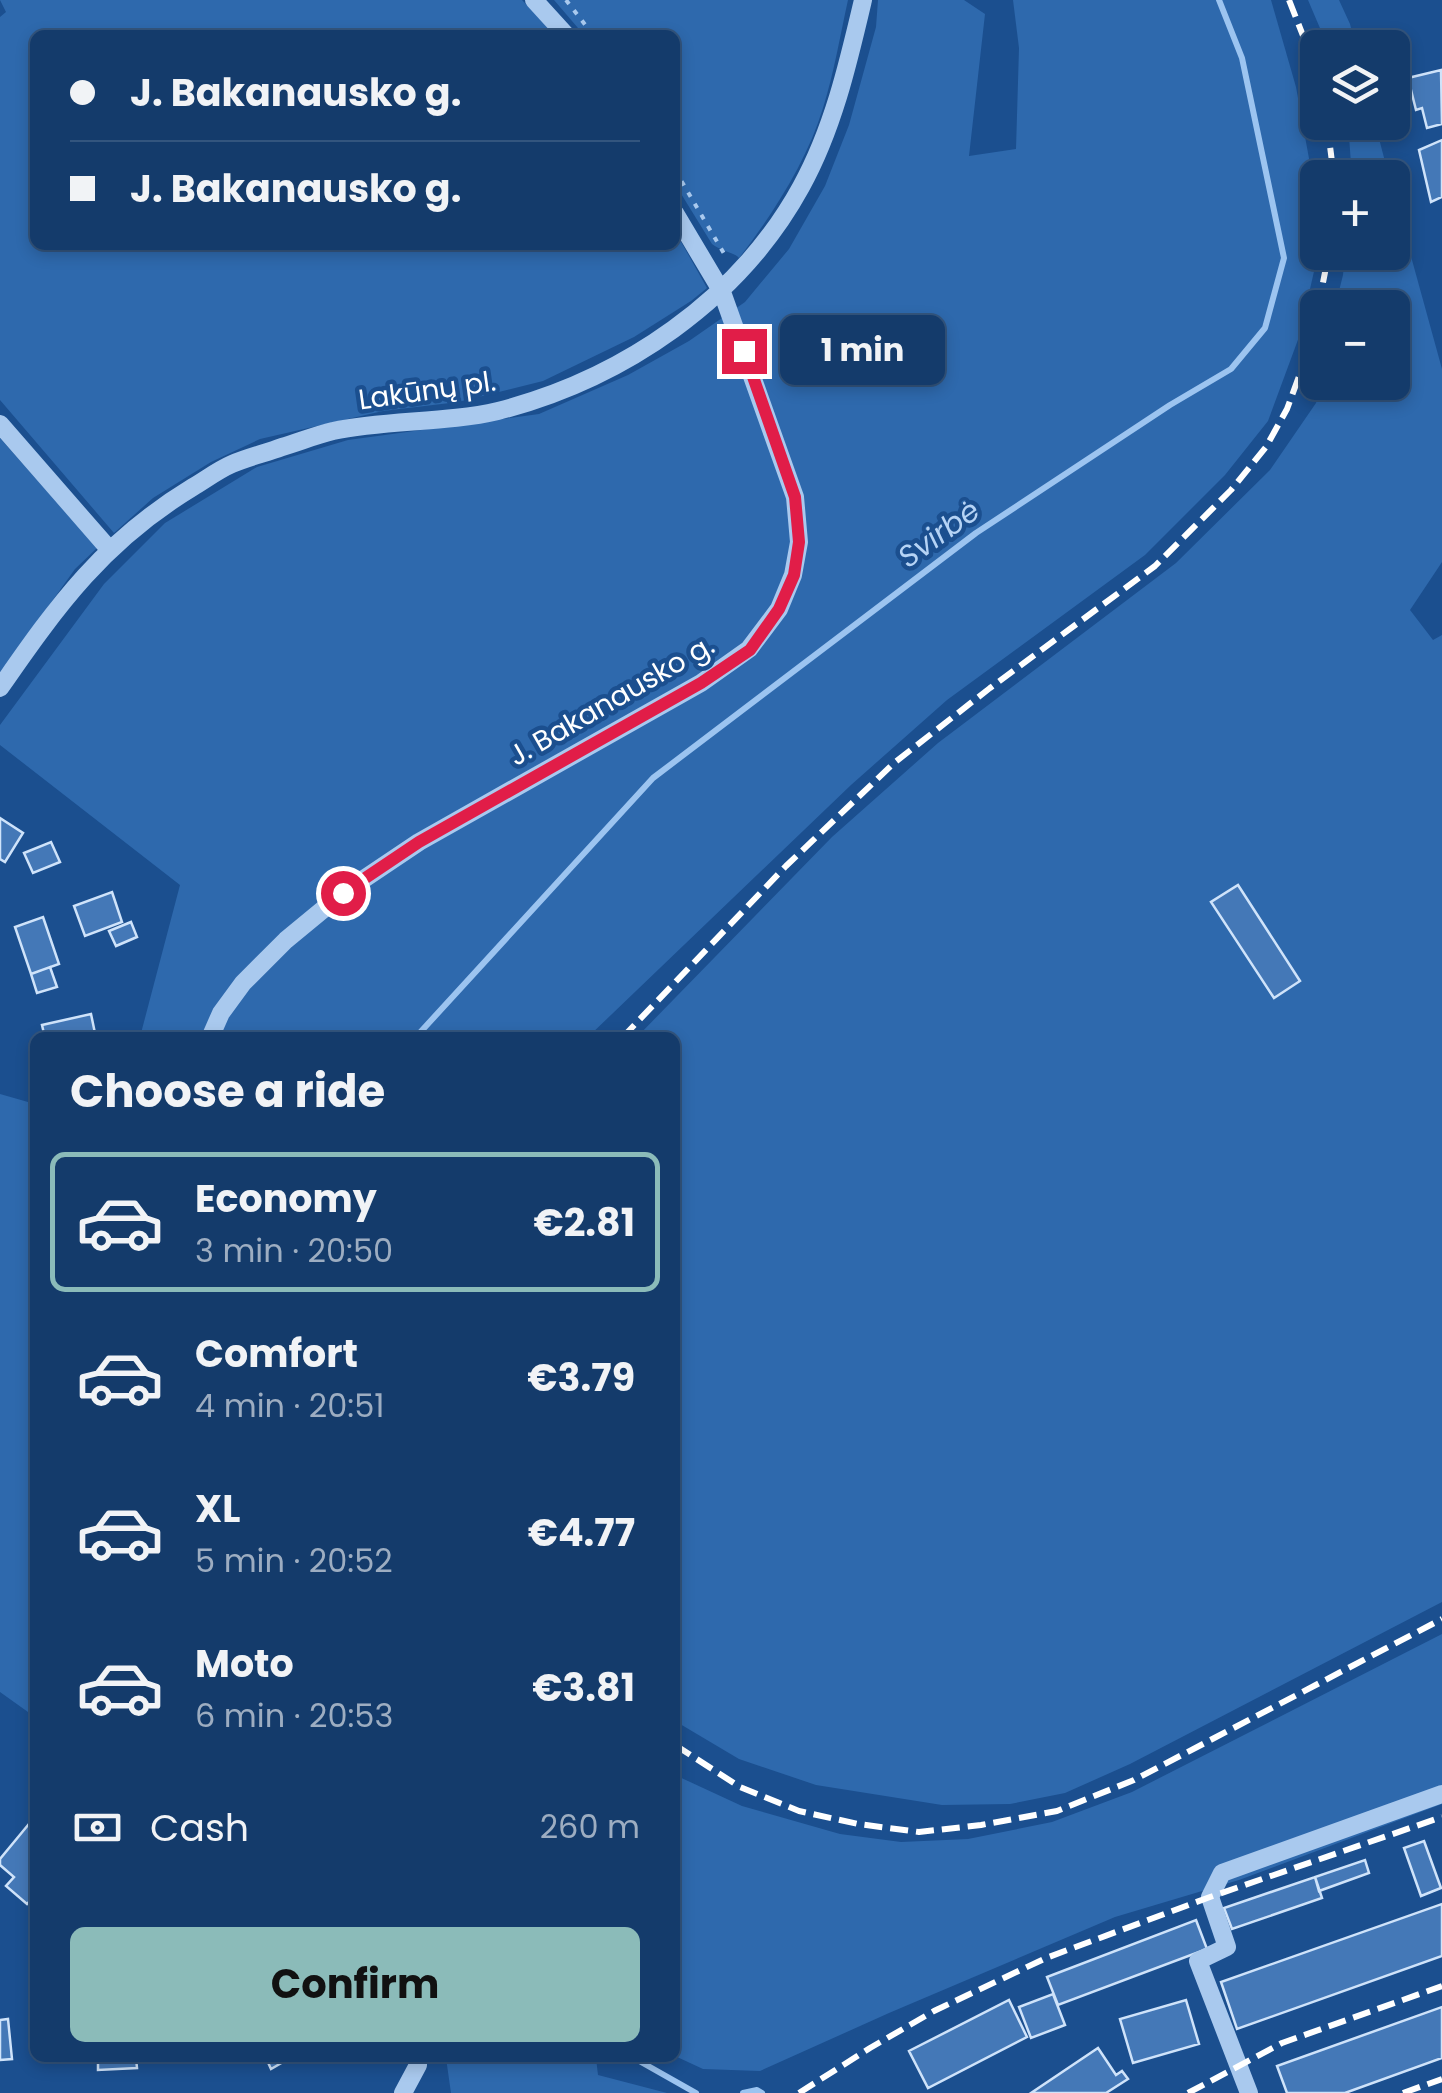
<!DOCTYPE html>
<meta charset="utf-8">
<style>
:root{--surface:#143b6b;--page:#214673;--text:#f1f3f6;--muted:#9dadc1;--line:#33557e;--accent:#8bbbb9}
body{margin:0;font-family:Poppins,sans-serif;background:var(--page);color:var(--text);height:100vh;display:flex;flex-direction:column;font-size:38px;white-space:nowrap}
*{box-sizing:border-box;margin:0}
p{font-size:32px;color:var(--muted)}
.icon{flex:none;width:55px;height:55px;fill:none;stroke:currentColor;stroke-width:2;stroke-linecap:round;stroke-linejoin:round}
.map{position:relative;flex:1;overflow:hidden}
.details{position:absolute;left:30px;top:1032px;width:650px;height:1030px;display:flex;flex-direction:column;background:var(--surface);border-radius:15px;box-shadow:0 5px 15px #0003,0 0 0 2px var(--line)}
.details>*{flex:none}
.banner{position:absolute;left:30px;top:30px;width:650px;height:220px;border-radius:15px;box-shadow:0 5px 15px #0003,0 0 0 2px var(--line);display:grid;align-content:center;height:220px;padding:0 40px;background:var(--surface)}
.controls{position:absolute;left:1300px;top:30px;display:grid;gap:20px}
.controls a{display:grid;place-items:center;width:110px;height:110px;border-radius:15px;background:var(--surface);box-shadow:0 5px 15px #0003,0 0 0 2px var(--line);font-size:50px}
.end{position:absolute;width:45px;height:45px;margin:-22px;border:12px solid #e11d48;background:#fff;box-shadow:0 0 0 5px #fff}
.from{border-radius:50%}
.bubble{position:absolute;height:70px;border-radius:15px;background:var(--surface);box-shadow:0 5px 15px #0003,0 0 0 2px var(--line);font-size:32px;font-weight:700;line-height:70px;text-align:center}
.banner b{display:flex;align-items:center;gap:35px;height:95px;font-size:38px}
.banner b+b{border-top:2px solid var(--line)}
.banner i{width:25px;height:25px;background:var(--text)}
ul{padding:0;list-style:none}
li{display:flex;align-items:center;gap:30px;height:140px;margin:0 20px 15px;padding:0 20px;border:5px solid transparent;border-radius:15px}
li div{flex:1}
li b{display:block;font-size:38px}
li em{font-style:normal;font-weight:700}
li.selected{border-color:var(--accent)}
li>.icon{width:90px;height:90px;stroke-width:1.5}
h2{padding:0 40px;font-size:45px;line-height:120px}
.pay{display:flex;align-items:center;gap:25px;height:110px;padding:0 40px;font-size:38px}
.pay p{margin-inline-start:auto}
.cta{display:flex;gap:20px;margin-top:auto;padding:20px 40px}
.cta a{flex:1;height:115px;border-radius:15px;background:var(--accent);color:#111;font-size:40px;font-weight:700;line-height:115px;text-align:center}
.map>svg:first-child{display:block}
</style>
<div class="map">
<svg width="1442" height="2093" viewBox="0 0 1442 2093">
<rect width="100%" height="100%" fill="#1b4f8f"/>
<path fill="#2e69ad" d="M0,0h522l33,35h-520v210h640v-14l32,57 -16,13 -57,36 -91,44 -85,21 -75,9 -123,28 -49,23 -58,36 -39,35 -114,-133v-383l6,-5z
M554,0h294c-8,36 -14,73 -25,108 -16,53 -50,106 -84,150 -5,-6 -19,-7 -27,-14l-37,-60v-149h-91z
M878,0h86l21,14 -16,142 47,-7 3,-101 -6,-48h258l25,87 16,88 6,79 -19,83 -31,84 -43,54 -80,80 -198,145 -96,85 -263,252h-448l40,-152 -180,-140v-20l104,-141 61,-61 92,-56 91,-27 191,-26 89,-39 61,-34 56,-39 44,-53 36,-63 24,-61 27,-98z
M1308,0h31l11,24 6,23h-28z
M1348,123h27l14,54h-37z
M1393,191l49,178v193l-32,48 23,30 9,-5v967l-312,162 -65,29 -55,11 -68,1 -126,-20 -77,-26 -64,-38v-683h-39l196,-201 106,-94 238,-180 94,-93 46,-67 7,-20 69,-1v-74l-57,-1 8,-32 2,-22 47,-1z
M0,438l97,110 -22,21 -75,105z
M0,1094l35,10v613l-35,-25z
M1442,1634v170l-203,76 -124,37 -226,96 -129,58 -57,-2 -28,-13v-281l67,31 98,28 61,8 67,-3 84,-17 80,-30z
M446,2058h150l2,17 69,18h-216z"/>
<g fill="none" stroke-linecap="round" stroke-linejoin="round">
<path stroke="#9cc4f0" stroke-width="6" d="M415,1038l238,-260 323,-245 194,-128 61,-36 34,-41 19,-70 -42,-200 -23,-58
M634,2058l62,35
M743,2093l14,-3 5,3"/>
</g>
<path fill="#4478b7" stroke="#cfe3fa" stroke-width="2.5" d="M1441,70l1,54 -15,4 -5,-20 -6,2 -8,-32z
M1442,140v57l-11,5 -12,-52z
M0,818l23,15 -18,29 -5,-3z
M51,842l9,20 -27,11 -9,-20z
M1238,885l62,96 -26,17 -63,-96z
M112,892l10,30 -37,14 -11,-30z
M43,917l16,47 -28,10 -16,-47z
M131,922l6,15 -21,9 -7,-15z
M50,967l7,20 -20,6 -6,-19z
M91,1014l5,24h-51l-3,-13z
M33,1819l2,60 -2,3 2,2v11l-8,9 -21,-18 8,-9 -14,-12v-6z
M1424,1841l17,47 -20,8 -17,-48z
M1365,1860l4,13 -50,18 -4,-14z
M1315,1877l7,21 -90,31 -8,-21z
M1442,1904v52l-205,73 -16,-47z
M1196,1920l11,29 -149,56 -11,-28z
M1053,1994l12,31 -34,13 -12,-31z
M1009,2000l18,37 -99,51 -19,-37z
M1186,2000l13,44 -66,19 -13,-44z
M1442,2007v51l-97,35h-58l-10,-27z
M8,2019l4,40 -12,1v-40z
M1098,2048l18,27 6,-4 6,8 -22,14h-75z
M98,2058h38l1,10 -39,2z
M266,2058h15l2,4 -12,7z"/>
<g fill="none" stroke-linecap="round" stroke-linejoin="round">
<path stroke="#a9c9ee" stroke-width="4" stroke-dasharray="5 8" stroke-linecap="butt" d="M566,0l27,35
M675,170l51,87"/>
<path stroke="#a9c9ee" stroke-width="18" d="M534,0l32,35
M0,424l109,125
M0,688c58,-84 104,-147 193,-201 12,-7 25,-17 39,-23 16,-7 34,-11 50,-17 17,-5 34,-12 51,-16 52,-11 114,-8 165,-20 125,-32 241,-111 303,-224 32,-58 47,-123 62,-187
M210,1038l11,-25 22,-30 43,-43 57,-47 76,-51 282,-159 48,-34 30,-40 14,-34 6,-33 -4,-45 -73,-205 -47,-79
M403,2093l15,-28v-7
M1249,2093l-51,-132 29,-14 -17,-50 12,-24 220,-79"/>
<path stroke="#fff" stroke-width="6" stroke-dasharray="18 8" stroke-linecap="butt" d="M1289,0l29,74
M1327,122l7,56
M1318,308l11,-56
M622,1038l164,-172 108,-103 96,-75 165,-122 76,-76 35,-43 21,-38 21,-57 10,-42
M675,1745l65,42 59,24 59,13 61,8 62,-7 76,-14 77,-31 308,-161
M799,2093l71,-45 64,-37 112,-53 164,-61 232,-80
M1188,2093l94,-50 160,-57
M1403,2093l39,-14"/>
</g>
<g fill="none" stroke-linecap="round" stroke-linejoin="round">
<path stroke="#e11d48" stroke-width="12" d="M343,893l76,-51 282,-159 49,-33 29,-41 15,-34 5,-33 -4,-45 -51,-146"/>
</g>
<g text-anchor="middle" stroke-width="9" stroke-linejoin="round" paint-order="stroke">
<g font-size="28" fill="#fff" stroke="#1b4f8f">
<text transform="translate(427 390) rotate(-8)" y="10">Lakūnų pl.</text>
<text transform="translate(611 700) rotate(-30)" y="10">J. Bakanausko g.</text>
</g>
<g font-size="30" font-style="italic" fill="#b5d3f5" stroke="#1b4f8f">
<text transform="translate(939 534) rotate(-36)" y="10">Svirbė</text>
</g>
</g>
</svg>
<div class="controls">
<a><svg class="icon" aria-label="layers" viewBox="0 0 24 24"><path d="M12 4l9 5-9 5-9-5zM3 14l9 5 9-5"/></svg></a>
<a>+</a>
<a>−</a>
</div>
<i class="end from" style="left:343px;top:893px"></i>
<i class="end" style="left:744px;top:351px"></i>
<div class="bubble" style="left:780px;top:315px;width:165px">1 min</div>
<div class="banner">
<b><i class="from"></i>J. Bakanausko g.</b>
<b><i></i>J. Bakanausko g.</b>
</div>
<section class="details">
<h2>Choose a ride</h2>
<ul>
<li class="selected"><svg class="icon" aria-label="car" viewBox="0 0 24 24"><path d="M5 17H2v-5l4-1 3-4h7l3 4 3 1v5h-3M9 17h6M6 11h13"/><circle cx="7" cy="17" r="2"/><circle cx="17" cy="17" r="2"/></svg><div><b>Economy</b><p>3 min · 20:50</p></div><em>€2.81</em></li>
<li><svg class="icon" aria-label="car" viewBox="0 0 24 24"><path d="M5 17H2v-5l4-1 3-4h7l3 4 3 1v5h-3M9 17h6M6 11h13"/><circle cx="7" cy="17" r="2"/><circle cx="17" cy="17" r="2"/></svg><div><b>Comfort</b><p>4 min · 20:51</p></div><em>€3.79</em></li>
<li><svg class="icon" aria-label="car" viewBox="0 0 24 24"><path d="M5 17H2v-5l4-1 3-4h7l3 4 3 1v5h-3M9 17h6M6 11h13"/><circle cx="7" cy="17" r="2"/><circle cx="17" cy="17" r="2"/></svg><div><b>XL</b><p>5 min · 20:52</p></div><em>€4.77</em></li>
<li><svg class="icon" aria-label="car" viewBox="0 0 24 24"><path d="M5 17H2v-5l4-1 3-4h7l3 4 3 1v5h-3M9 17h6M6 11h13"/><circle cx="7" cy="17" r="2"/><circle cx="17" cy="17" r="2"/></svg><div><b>Moto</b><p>6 min · 20:53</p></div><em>€3.81</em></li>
</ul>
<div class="pay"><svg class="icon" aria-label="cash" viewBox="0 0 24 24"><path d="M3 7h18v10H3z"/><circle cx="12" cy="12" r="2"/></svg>Cash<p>260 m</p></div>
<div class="cta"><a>Confirm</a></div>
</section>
</div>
